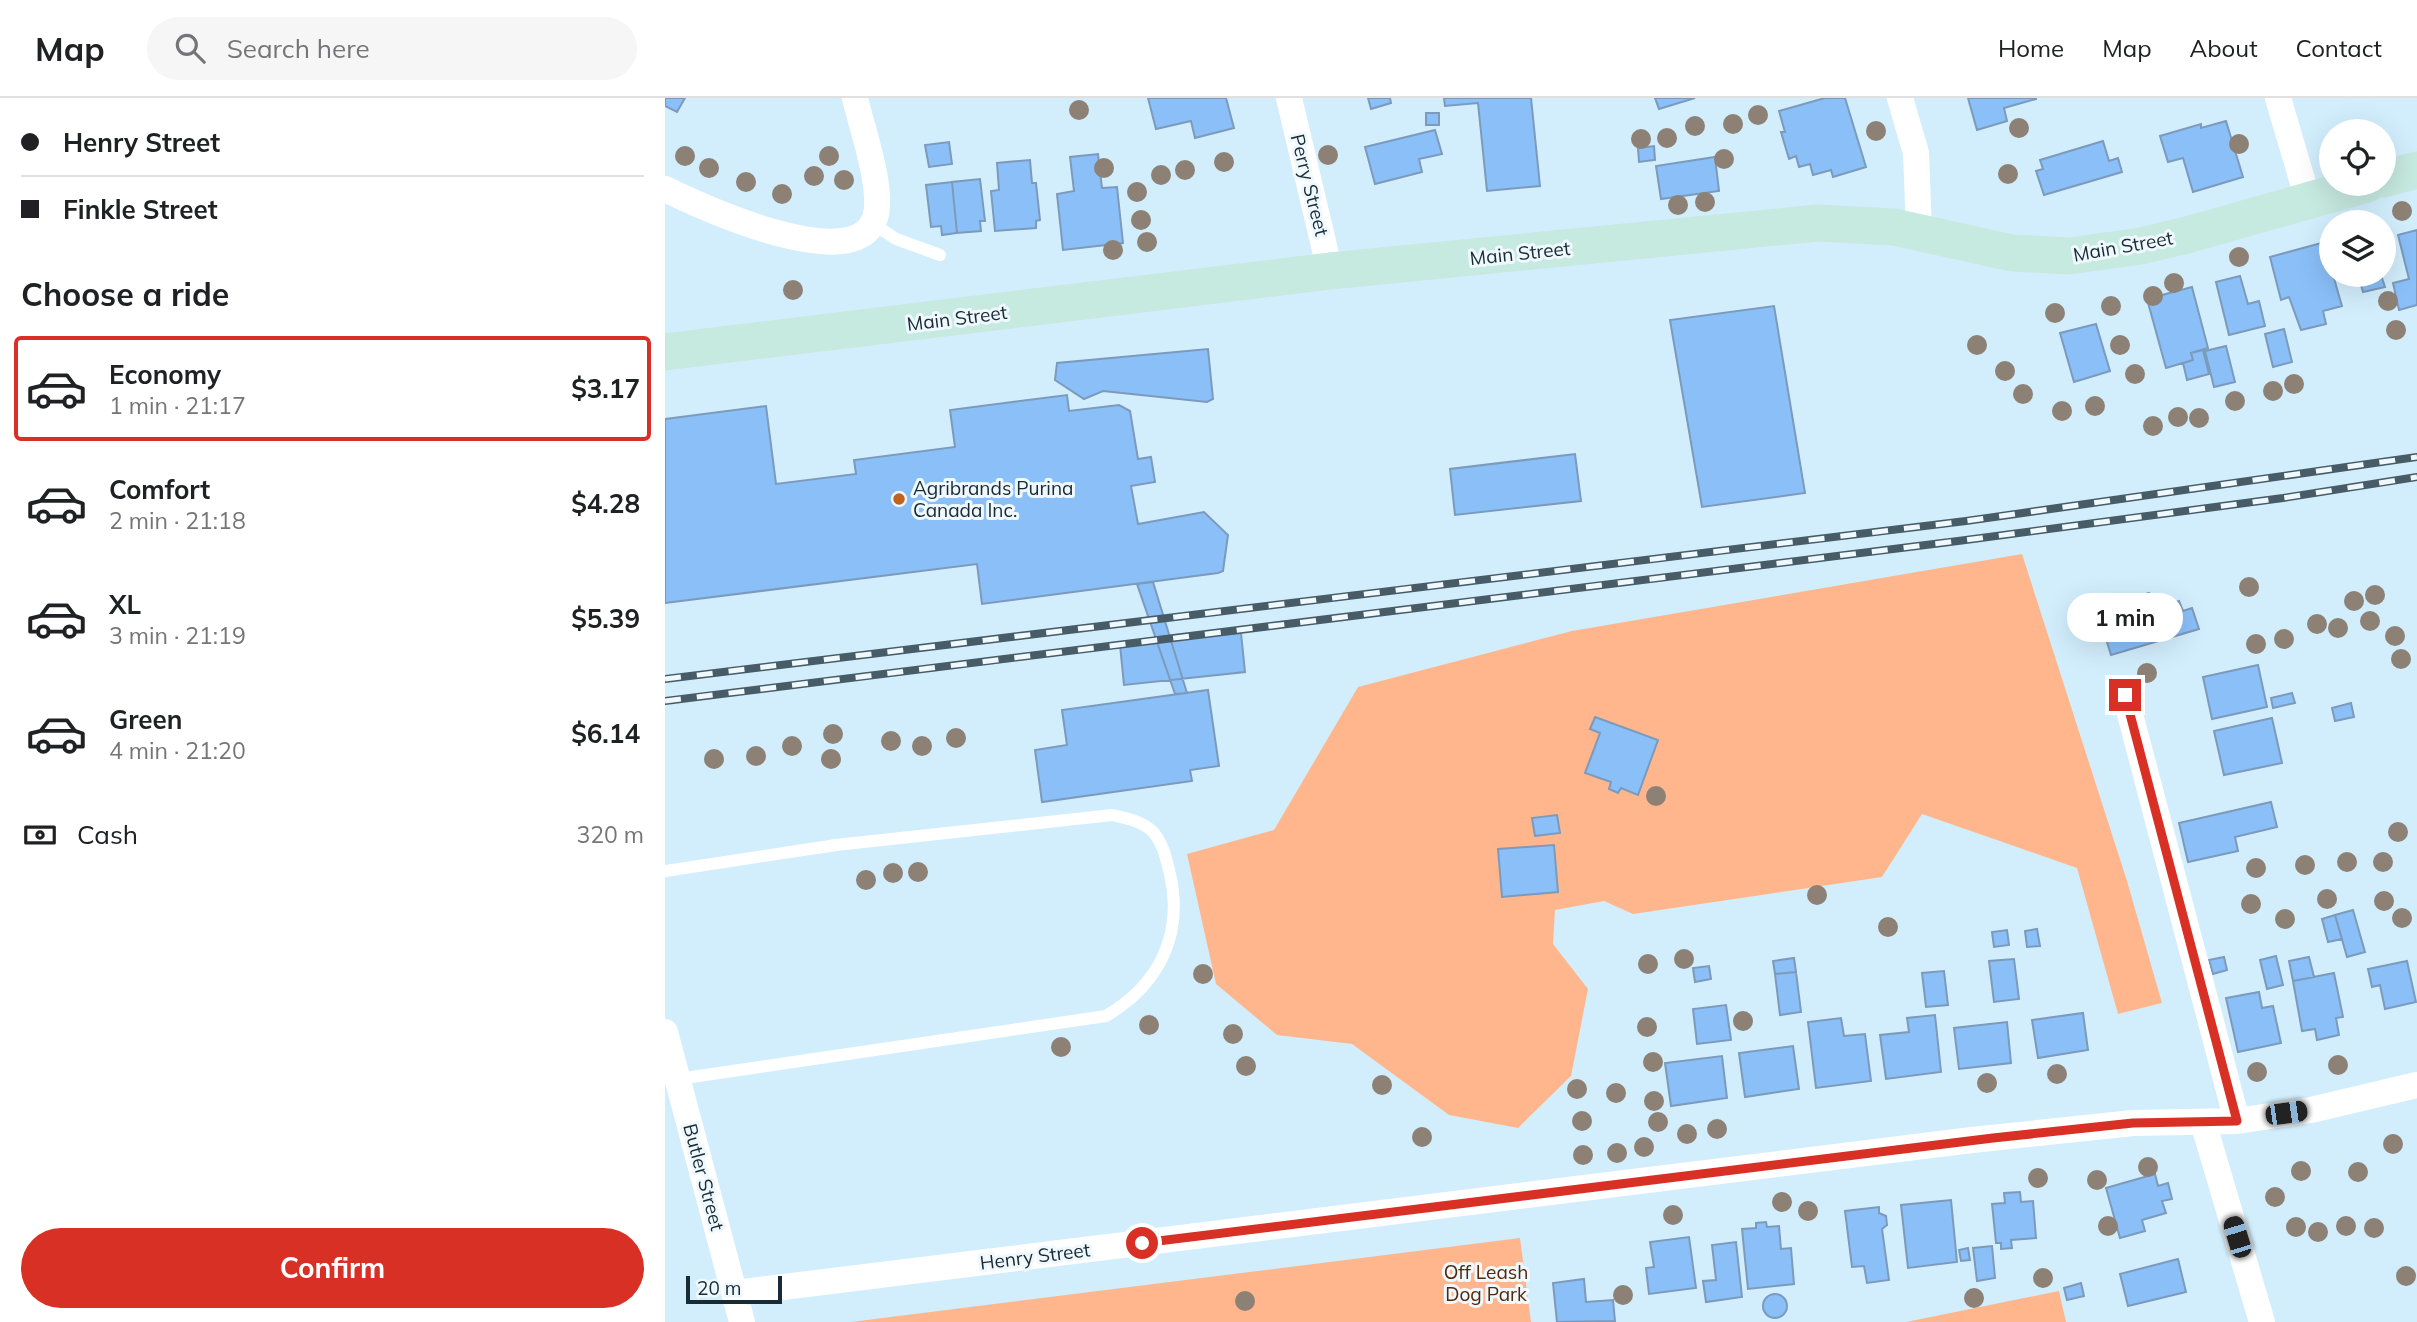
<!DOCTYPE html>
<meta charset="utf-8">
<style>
:root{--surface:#fff;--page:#f6f6f6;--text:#202124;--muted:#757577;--line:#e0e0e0;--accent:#d93025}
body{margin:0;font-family:Mulish,sans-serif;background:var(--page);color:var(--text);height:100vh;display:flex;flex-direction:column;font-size:26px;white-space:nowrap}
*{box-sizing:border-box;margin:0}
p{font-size:23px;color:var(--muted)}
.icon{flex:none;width:38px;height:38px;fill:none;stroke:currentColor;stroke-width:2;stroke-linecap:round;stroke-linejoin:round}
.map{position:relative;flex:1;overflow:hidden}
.sheet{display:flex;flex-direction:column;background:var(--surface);width:665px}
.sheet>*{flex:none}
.guide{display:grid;align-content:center;height:154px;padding:0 21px;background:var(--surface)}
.buttons{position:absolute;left:1654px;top:21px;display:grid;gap:14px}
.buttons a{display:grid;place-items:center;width:77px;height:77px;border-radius:50%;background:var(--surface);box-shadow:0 7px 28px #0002;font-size:35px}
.scale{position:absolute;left:21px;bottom:18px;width:96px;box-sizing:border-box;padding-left:7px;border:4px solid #182a34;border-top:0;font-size:19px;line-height:24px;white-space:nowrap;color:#182a34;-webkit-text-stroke:5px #eff8fd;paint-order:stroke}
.end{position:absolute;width:32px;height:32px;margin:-16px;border:9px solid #d93025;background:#fff;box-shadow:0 0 0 4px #fff}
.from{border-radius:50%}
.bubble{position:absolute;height:49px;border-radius:24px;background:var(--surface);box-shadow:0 7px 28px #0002;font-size:23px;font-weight:700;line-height:49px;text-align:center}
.car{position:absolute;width:21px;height:42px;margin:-21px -10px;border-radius:9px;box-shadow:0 0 5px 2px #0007;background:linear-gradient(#222 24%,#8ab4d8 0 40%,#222 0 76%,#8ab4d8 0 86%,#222 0)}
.guide b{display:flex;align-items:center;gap:24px;height:66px;font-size:26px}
.guide b+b{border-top:2px solid var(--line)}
.guide i{width:18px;height:18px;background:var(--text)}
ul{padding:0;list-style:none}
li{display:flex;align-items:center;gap:21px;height:105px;margin:0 14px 10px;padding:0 7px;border:4px solid transparent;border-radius:7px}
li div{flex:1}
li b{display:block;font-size:26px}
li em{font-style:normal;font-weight:700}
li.on{border-color:var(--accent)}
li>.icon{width:63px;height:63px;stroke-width:1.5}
h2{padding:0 21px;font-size:32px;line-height:84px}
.pay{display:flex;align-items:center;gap:18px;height:77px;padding:0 21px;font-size:26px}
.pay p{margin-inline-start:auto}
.cta{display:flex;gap:14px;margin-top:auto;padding:14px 21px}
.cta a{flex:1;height:80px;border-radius:42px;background:var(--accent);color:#fff;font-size:28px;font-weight:700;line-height:80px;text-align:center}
header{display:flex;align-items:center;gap:42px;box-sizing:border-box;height:98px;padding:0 35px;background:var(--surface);border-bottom:2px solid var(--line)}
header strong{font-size:33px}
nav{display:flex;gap:38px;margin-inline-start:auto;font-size:24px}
.search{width:490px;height:63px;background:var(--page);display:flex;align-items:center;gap:18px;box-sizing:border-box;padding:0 24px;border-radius:38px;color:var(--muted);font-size:26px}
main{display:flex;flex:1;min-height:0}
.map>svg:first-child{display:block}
</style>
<header>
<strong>Map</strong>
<div class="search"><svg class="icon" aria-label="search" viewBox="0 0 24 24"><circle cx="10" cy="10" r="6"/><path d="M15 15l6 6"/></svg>Search here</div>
<nav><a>Home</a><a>Map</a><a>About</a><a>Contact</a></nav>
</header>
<main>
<section class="sheet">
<div class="guide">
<b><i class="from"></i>Henry Street</b>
<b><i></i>Finkle Street</b>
</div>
<h2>Choose a ride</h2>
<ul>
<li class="on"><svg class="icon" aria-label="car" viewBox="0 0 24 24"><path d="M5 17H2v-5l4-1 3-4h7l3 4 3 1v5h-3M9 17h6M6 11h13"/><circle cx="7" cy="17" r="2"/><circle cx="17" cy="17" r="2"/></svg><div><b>Economy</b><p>1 min · 21:17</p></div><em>$3.17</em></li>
<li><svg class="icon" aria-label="car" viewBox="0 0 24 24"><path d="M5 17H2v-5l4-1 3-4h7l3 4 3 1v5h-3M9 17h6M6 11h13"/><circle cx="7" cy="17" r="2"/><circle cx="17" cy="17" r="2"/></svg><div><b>Comfort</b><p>2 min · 21:18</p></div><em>$4.28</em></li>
<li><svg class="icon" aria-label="car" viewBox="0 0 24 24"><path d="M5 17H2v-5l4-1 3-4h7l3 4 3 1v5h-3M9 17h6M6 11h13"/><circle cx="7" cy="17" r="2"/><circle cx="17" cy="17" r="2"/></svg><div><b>XL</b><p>3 min · 21:19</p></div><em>$5.39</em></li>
<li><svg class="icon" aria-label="car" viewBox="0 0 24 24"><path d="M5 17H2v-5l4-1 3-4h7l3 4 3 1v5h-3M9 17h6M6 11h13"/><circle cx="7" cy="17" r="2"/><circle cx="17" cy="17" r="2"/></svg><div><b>Green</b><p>4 min · 21:20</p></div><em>$6.14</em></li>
</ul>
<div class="pay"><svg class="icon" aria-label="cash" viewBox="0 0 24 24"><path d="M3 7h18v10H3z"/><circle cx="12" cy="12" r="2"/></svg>Cash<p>320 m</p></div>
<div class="cta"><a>Confirm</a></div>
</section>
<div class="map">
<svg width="1752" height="1224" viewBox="0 0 1752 1224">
<rect width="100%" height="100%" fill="#d2eefd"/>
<path fill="#ffb68c" d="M1357,456l105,327 35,122 -44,11 -41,-146 -155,-54 -40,63 -249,37 -29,-13 -49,9 -2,34 35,45 -17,87 -53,52 -69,-13 -97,-71 -75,-9 -61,-51 -29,-130 87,-24 84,-143 214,-56z
M855,1140l11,84h-680z
M1394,1193l7,31h-160z"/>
<path fill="#8abff8" stroke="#7c9abb" stroke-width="2" d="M0,0h20l-8,14 -12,-6z
M483,0h78l8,30 -39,10 -4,-17 -35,8z
M703,0h22l1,5 -20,6z
M779,0h87l9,88 -53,5 -9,-88 -33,3z
M990,0h40l-36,11z
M1160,0h20l21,69 -33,10 -2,-7 -18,5 -3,-11 -11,3 -3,-11 -7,3 -8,-27h4l-6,-21z
M1303,0h68v1l-32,9 3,13 -30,9z
M761,15h13v12h-13z
M1561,23l17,56 -50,15 -10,-34 -15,4 -8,-26 41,-12v4z
M770,32l7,24 -23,5 3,13 -47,12 -10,-37z
M1438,43l6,20 9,-3 4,14 -78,23 -8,-24 7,-2 -3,-9z
M284,44l3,22 -23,3 -4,-22z
M989,48l1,14 -16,2 -1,-14z
M433,56l4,34 15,-1 6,56 -60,7 -6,-56 17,-3 -4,-34z
M1050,59l4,34 -58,8 -5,-33z
M365,62l2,23h4l4,37 -4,1v7l-41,3 -4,-40 8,-1 -2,-27z
M315,81l5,42h-5l1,10 -24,2 -5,-51z
M287,84l5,51 -15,2 -1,-9 -10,1 -5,-42z
M1752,132v75l-18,5 -6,-27 16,-4 -11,-44z
M1660,144l6,33h2l9,31 -19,5 3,13 -25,6 -12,-33 -8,3 -11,-43z
M1693,177h23l4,12 -22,5z
M1575,178l8,28 11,-3 6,25 -36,9 -13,-53z
M1527,189l16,61 -17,5 2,7 -27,8 -19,-69z
M1109,208l31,187 -103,14 -32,-187z
M1431,226l14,47 -36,11 -14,-49z
M1619,231l8,33 -19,5 -8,-33z
M1561,248l9,36 -21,5 -9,-36z
M543,251l5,50 -6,3 -104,-11 -19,8 -29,-19 2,-17z
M1538,252l6,24 -22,6 -4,-17 10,-3 -2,-7z
M402,297l2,16 50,-6 11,6 8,48 13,-2 4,25 -24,4 7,38 66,-12 24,23 -5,36 -5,2 -236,31 -5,-40 -312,39v-184l101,-13 10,78 80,-10 -2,-14 101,-13 -5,-37z
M910,356l6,47 -126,14 -5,-46z
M488,484l34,111 -12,1 -38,-110z
M1484,495l5,16 25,-8 4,10 9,-3 7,21 -88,26 -10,-32 14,-4 -5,-14z
M576,535l4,39 -121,13 -4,-40z
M1593,567l9,42 -55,12 -9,-42z
M543,592l11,76 -29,4 2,11 -150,21 -7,-52 32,-5 -5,-35z
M1627,595l3,10 -22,5 -2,-10z
M1686,605l3,14 -19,4 -3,-13z
M930,619l63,23 -20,55 -17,-7 -3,5 -9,-4 2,-7 -26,-9 15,-40 -10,-4z
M1607,620l10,45 -58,12 -10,-44z
M1606,704l6,25 -42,10 3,14 -50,11 -9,-39z
M892,717l3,18 -25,3 -3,-18z
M889,747l4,47 -56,5 -4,-48z
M1688,812l12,42 -18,5 -12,-42z
M1670,817l7,24 -14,3 -6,-23z
M1372,831l3,17 -13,1 -2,-16z
M1342,832l2,15 -15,2 -2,-15z
M1611,858l7,29 -16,4 -7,-29z
M1559,859l3,13 -14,4 -4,-14z
M1644,859l5,20 -21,4 -4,-20z
M1129,860l2,14 -21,2 -2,-13z
M1349,861l5,40 -25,3 -5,-41z
M1742,863l9,41 -31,7 -5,-24 -8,2 -4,-18z
M1044,868l2,13 -16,3 -2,-14z
M1279,873l4,34 -22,2 -4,-34z
M1131,874l5,40 -21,3 -5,-41z
M1669,875l9,44 -7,1 3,17 -22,5 -2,-11 -13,2 -9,-50z
M1594,894l3,16 11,-2 8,37 -43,9 -12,-54z
M1061,907l5,35 -34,4 -4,-35z
M1418,915l5,37 -50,8 -6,-38z
M1270,917l6,57 -55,7 -6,-44 29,-3 -2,-14z
M1176,920l3,18 21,-2 6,47 -55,7 -8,-66z
M1342,924l4,41 -52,6 -5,-41z
M1128,948l6,43 -54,8 -6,-44z
M1057,958l5,42 -56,8 -6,-43z
M1490,1076l3,12 10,-3 4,16 -10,2 4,12 -24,7 3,11 -25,7 -14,-50z
M1355,1094l1,10 12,-1 3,37 -25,2 1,8 -11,1v-6h-5l-4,-39 13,-1 -1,-10z
M1286,1102l6,62 -49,6 -7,-63z
M1214,1109v6l7,3 1,9 -5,4 7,51 -22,3 -3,-17 -12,1 -7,-56z
M1101,1124l1,5 12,-1 2,23 10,-1 3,36 -46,5 -6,-60 14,-1v-5z
M1024,1139l7,51 -47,6 -3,-26 8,-1 -4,-25z
M1071,1144l6,55 -36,5 -3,-21 13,-1 -4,-35z
M1327,1148l3,32 -18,3 -4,-33z
M1303,1150l2,12 -9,1 -2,-11z
M1513,1161l8,33 -58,14 -8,-32z
M919,1181l2,23 27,-2 2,21 -58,1 -4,-39z
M1416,1185l3,13 -17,4 -3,-12z
M1098 1208a12 12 0 1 1 24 0a12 12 0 1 1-24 0Z"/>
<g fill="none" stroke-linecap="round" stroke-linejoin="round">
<path stroke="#fff" stroke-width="12" d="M207,125l24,16 44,16
M0,773l171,-26 276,-30c13,3 30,6 40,16 10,10 14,26 17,39 16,63 -9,114 -63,146l-428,63"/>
<path stroke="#fff" stroke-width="26" d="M624,0l41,173
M1235,0l16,55 3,77
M1613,0l30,102
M0,91c37,18 190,89 210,29 9,-29 -13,-89 -20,-120
M1460,597l112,426
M0,934l77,290
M1538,1024l59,200
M70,1195l1237,-153 161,-17 104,-2 74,-11 106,-25"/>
<path stroke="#c6e9e0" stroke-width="37" d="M1718,81l34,-9
M0,254l665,-81 488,-48 76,4 118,26 57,3 72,-10 46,-11 180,-51"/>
<g stroke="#485c67" stroke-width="8">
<path id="rail" d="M0,581l1301,-158 451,-64
M0,603l1293,-160 325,-43 134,-21"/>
</g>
<use href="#rail" stroke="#eff8fd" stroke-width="5" stroke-dasharray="16" stroke-linecap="butt"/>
</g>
<g fill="#8d8176">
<circle cx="414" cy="12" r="10"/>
<circle cx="1093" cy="17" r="10"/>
<circle cx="1068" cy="26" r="10"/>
<circle cx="1030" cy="28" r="10"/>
<circle cx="1354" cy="30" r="10"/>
<circle cx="1211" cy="33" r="10"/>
<circle cx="1002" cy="40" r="10"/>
<circle cx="976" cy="41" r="10"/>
<circle cx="1574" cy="46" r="10"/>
<circle cx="663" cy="57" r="10"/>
<circle cx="20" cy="58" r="10"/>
<circle cx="164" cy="58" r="10"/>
<circle cx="1059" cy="61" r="10"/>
<circle cx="559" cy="64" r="10"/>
<circle cx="44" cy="70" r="10"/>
<circle cx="439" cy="70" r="10"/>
<circle cx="520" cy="72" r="10"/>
<circle cx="1343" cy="76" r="10"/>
<circle cx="496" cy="77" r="10"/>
<circle cx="149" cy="78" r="10"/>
<circle cx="179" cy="82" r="10"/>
<circle cx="81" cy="84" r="10"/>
<circle cx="472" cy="94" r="10"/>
<circle cx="117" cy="96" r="10"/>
<circle cx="1040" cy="104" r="10"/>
<circle cx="1013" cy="107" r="10"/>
<circle cx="1737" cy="113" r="10"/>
<circle cx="476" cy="122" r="10"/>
<circle cx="482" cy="144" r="10"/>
<circle cx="448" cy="152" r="10"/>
<circle cx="1574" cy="159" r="10"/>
<circle cx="1509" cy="185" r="10"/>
<circle cx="128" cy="192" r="10"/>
<circle cx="1488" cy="198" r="10"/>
<circle cx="1723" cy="203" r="10"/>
<circle cx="1446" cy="208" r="10"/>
<circle cx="1390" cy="215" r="10"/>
<circle cx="1731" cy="232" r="10"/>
<circle cx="1312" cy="247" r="10"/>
<circle cx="1455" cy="247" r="10"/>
<circle cx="1340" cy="273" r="10"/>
<circle cx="1470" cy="276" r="10"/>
<circle cx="1629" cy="286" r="10"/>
<circle cx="1608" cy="293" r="10"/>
<circle cx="1358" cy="296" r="10"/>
<circle cx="1570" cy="303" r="10"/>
<circle cx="1430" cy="308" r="10"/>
<circle cx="1397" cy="313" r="10"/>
<circle cx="1513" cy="319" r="10"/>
<circle cx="1534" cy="320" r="10"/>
<circle cx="1488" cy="328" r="10"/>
<circle cx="1584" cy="489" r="10"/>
<circle cx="1710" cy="497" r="10"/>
<circle cx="1689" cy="503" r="10"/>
<circle cx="1705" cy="523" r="10"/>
<circle cx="1652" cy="526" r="10"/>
<circle cx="1673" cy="530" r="10"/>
<circle cx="1730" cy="538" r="10"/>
<circle cx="1619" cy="541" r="10"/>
<circle cx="1591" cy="546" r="10"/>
<circle cx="1736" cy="561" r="10"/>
<circle cx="1482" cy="575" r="10"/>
<circle cx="168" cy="636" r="10"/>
<circle cx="291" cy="640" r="10"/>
<circle cx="226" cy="643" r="10"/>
<circle cx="127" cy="648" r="10"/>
<circle cx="257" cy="648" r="10"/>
<circle cx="91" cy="658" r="10"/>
<circle cx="49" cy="661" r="10"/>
<circle cx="166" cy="661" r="10"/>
<circle cx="991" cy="698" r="10"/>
<circle cx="1733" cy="734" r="10"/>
<circle cx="1682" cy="764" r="10"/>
<circle cx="1718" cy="764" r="10"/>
<circle cx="1640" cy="767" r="10"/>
<circle cx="1591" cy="770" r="10"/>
<circle cx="253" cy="774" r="10"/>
<circle cx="228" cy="775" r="10"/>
<circle cx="201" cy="782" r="10"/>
<circle cx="1152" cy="797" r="10"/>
<circle cx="1662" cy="801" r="10"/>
<circle cx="1719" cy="803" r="10"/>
<circle cx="1586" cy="806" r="10"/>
<circle cx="1737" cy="820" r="10"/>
<circle cx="1620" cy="821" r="10"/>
<circle cx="1223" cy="829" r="10"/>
<circle cx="1019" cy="861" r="10"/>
<circle cx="983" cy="866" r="10"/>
<circle cx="538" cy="876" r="10"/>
<circle cx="1078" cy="923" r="10"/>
<circle cx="484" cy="927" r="10"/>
<circle cx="982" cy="929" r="10"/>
<circle cx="568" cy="936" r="10"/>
<circle cx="396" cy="949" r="10"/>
<circle cx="988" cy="964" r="10"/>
<circle cx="1673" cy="967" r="10"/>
<circle cx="581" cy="968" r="10"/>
<circle cx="1592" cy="974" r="10"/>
<circle cx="1392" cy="976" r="10"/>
<circle cx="1322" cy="985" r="10"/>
<circle cx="717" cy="987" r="10"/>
<circle cx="912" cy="991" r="10"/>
<circle cx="951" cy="995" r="10"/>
<circle cx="989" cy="1003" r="10"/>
<circle cx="917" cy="1023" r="10"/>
<circle cx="993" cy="1024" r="10"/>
<circle cx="1052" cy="1031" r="10"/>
<circle cx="1022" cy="1036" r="10"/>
<circle cx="757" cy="1039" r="10"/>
<circle cx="1728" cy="1046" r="10"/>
<circle cx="979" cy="1049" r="10"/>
<circle cx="952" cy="1055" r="10"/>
<circle cx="918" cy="1057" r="10"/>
<circle cx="1483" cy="1069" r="10"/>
<circle cx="1636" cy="1073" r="10"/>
<circle cx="1693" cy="1074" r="10"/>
<circle cx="1373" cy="1080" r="10"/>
<circle cx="1432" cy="1082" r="10"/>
<circle cx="1610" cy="1099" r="10"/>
<circle cx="1117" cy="1104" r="10"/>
<circle cx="1143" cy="1113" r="10"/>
<circle cx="1008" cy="1117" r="10"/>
<circle cx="1443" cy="1128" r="10"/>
<circle cx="1681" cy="1128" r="10"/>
<circle cx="1631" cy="1129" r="10"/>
<circle cx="1709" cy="1130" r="10"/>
<circle cx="1653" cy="1134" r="10"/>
<circle cx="1741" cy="1178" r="10"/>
<circle cx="1378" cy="1180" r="10"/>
<circle cx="958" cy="1197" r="10"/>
<circle cx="1309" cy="1200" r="10"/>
<circle cx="580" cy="1203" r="10"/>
</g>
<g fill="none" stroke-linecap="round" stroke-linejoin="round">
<path stroke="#d93025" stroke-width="9" d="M477,1145l851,-105 140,-15 104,-2 -112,-426"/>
</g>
<circle fill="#c1621d" stroke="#eff8fd" stroke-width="2.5" cx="234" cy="401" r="7"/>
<g text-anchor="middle" stroke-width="6" stroke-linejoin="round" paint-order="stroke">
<g font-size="19" fill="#182a34" stroke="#eff8fd">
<text transform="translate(645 87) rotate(76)" y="7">Perry Street</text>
<text transform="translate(1458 148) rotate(-10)" y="7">Main Street</text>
<text transform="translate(855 155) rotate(-6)" y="7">Main Street</text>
<text transform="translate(292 220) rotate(-7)" y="7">Main Street</text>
<text transform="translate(39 1079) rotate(75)" y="7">Butler Street</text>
<text transform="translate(370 1158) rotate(-7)" y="7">Henry Street</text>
</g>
<g font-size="19" fill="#182a34" stroke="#eff8fd" text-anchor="start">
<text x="248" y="397">Agribrands Purina<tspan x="248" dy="22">Canada Inc.</tspan></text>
</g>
<g font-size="19" fill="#542708" stroke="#eff8fd">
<text x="821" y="1181">Off Leash<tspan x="821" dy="22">Dog Park</tspan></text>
</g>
</g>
</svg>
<div class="buttons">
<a><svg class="icon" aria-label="locate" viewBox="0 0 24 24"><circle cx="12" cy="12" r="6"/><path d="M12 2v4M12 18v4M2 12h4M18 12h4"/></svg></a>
<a><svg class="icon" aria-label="layers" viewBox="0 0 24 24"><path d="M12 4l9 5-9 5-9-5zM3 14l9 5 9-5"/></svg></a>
</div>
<div class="scale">20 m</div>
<i class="end from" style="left:477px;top:1145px"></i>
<i class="end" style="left:1460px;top:597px"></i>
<div class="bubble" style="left:1402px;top:495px;width:116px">1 min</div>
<i class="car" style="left:1621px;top:1015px;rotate:82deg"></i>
<i class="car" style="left:1572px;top:1139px;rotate:343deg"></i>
</div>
</main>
